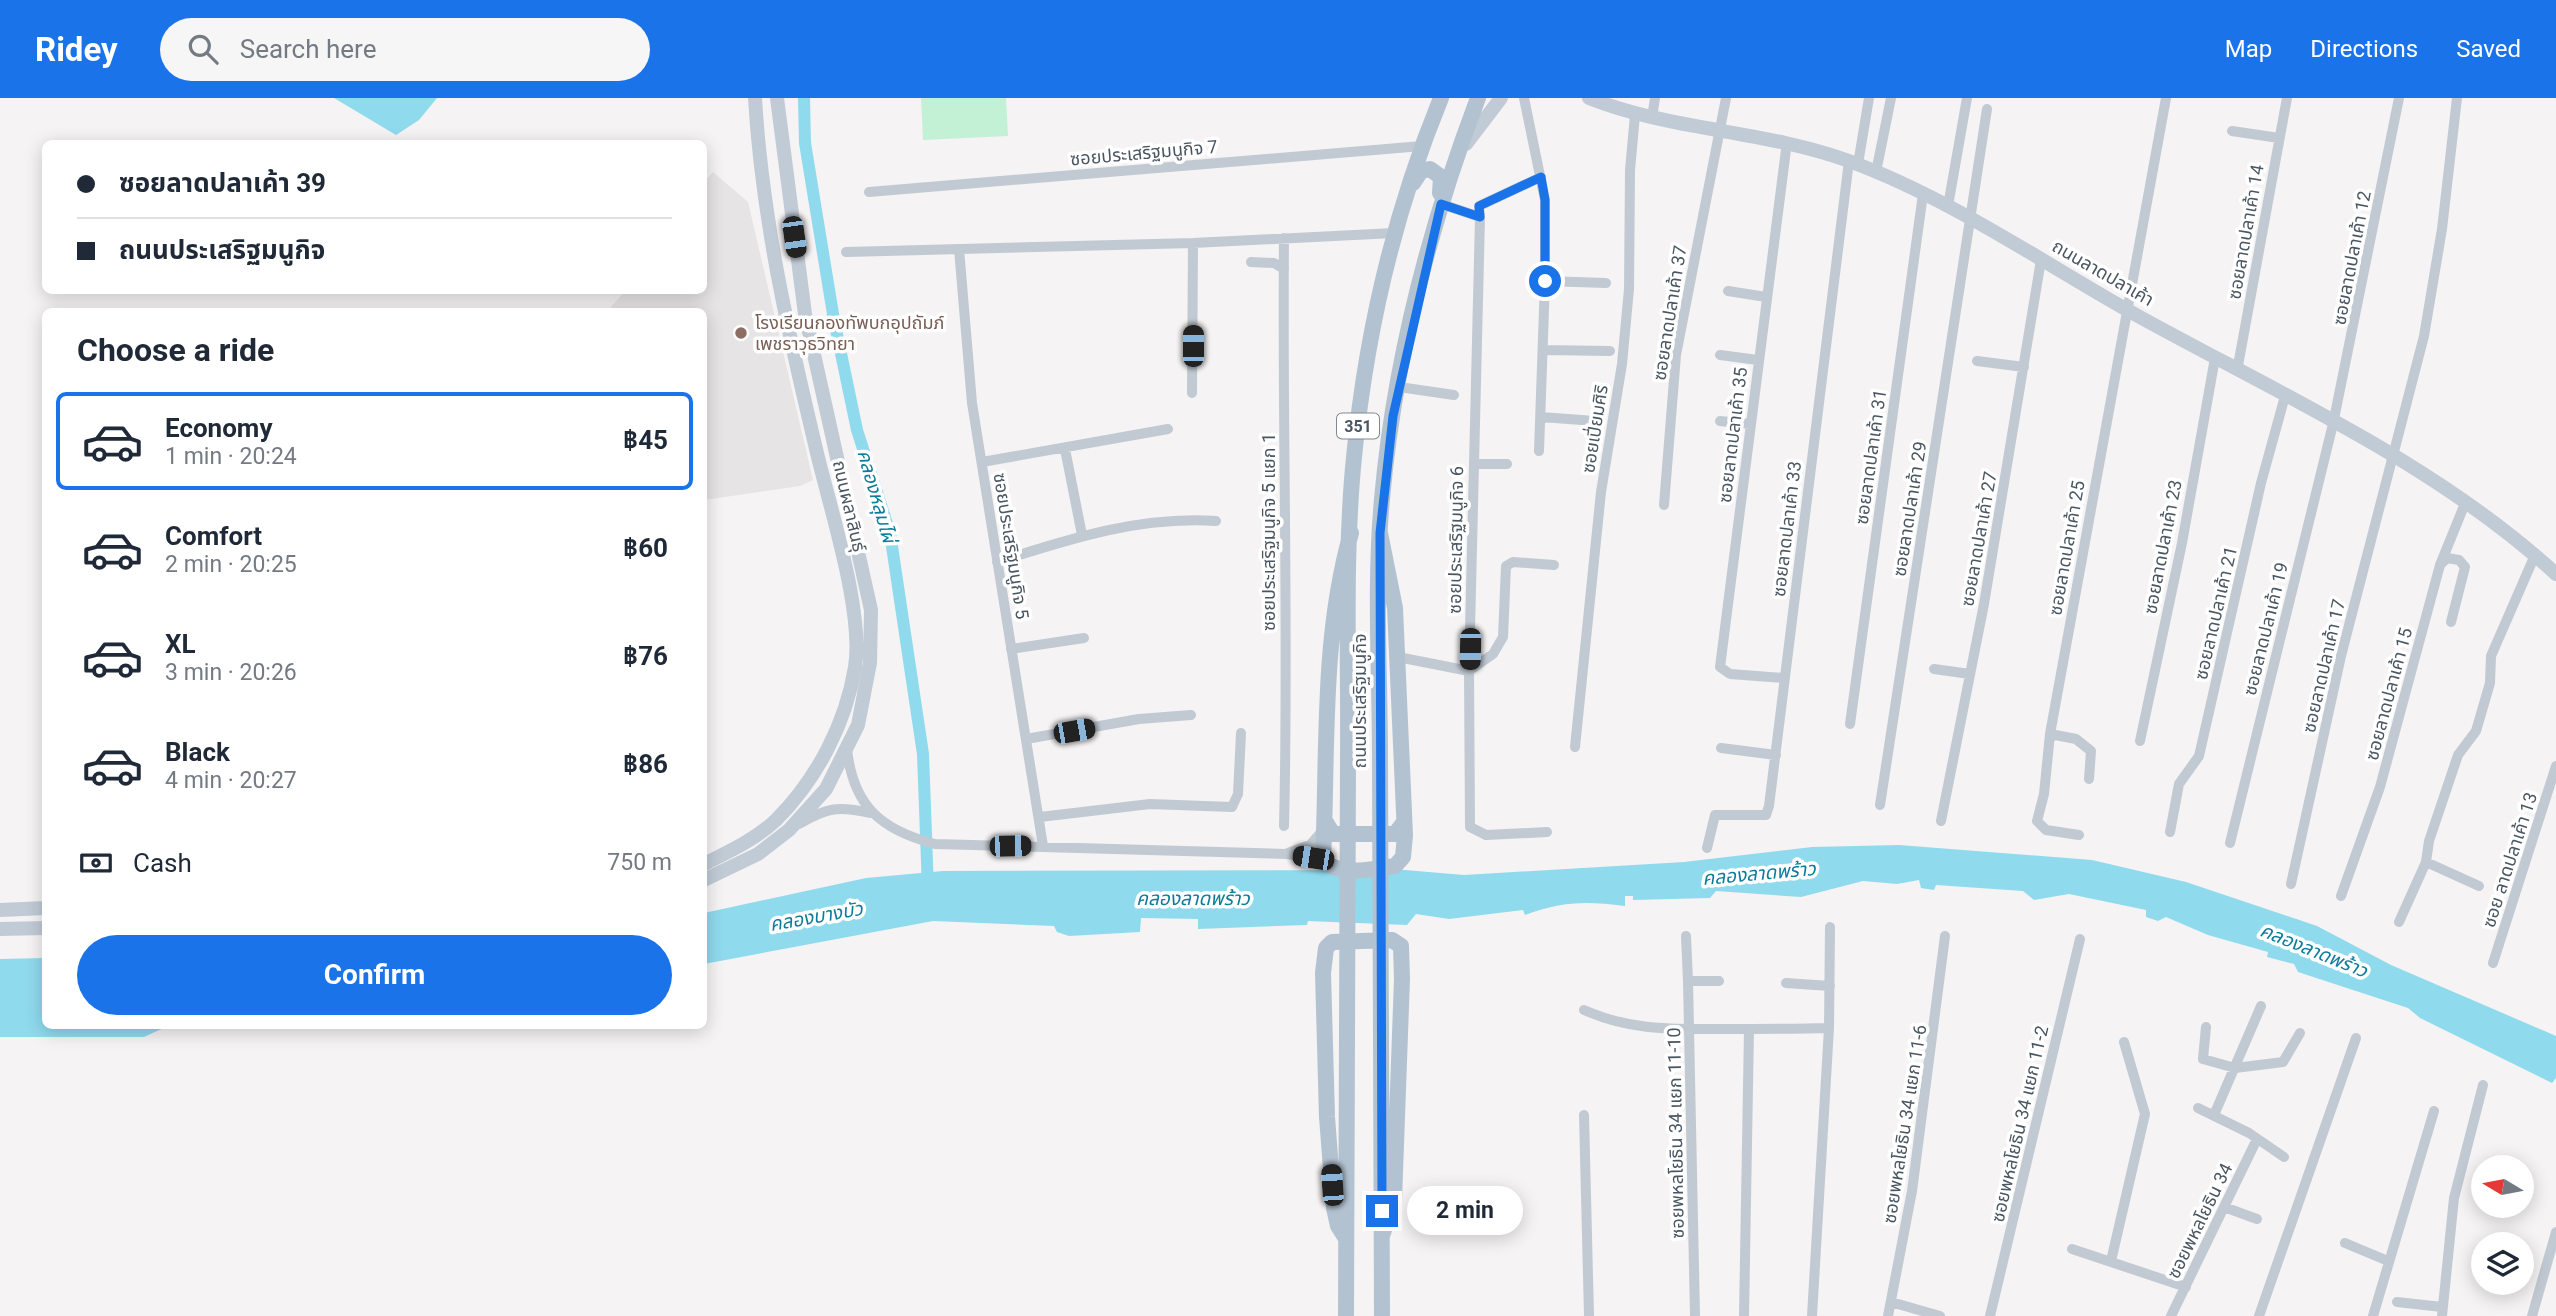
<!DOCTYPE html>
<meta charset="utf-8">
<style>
:root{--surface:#fff;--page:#f6f6f7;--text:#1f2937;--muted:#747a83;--line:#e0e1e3;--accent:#1a73e8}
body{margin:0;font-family:Roboto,"Noto Sans Thai",sans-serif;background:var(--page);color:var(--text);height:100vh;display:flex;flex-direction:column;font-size:26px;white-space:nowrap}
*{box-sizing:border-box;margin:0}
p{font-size:23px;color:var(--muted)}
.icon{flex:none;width:38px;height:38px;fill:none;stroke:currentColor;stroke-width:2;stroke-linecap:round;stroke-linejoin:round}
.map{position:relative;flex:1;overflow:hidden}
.drawer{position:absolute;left:42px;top:210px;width:665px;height:721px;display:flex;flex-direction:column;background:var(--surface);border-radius:10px;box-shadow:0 4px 18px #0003}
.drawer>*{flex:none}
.guide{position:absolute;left:42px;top:42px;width:665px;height:154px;border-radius:10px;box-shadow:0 4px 18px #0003;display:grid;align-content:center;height:154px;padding:0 35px;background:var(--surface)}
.needle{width:46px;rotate:280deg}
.tools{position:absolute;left:2471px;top:1057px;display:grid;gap:14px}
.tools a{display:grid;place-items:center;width:63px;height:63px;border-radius:50%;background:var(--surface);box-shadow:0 4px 18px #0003;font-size:35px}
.end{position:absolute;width:32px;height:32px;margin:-16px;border:9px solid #1a73e8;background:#fff;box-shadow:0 0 0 4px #fff}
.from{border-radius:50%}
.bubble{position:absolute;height:49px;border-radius:24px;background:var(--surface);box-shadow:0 4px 18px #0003;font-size:23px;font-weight:700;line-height:49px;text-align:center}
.car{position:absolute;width:21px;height:42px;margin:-21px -10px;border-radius:9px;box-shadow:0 0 5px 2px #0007;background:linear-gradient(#222 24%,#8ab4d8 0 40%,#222 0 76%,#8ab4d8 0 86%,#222 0)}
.guide b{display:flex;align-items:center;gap:24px;height:66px;font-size:26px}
.guide b+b{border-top:2px solid var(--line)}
.guide i{width:18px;height:18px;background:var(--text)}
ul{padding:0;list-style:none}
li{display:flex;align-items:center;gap:21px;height:98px;margin:0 14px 10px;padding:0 21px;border:4px solid transparent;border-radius:10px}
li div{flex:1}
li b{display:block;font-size:26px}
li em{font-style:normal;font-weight:700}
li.current{border-color:var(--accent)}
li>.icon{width:63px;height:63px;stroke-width:1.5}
h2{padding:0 35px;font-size:32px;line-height:84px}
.pay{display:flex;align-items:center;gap:18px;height:77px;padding:0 35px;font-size:26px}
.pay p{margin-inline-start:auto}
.action{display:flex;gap:14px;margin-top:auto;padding:14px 35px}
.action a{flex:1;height:80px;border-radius:42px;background:var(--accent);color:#fff;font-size:28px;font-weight:700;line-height:80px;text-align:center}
header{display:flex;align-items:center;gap:42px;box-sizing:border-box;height:98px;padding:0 35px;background:var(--accent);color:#fff}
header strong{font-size:33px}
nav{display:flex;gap:38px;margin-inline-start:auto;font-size:24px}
.search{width:490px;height:63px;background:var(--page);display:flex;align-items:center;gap:18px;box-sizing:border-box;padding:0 24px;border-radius:38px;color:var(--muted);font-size:26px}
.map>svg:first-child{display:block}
</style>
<header>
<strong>Ridey</strong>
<div class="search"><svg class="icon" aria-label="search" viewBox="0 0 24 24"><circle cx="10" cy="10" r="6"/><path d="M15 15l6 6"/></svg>Search here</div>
<nav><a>Map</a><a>Directions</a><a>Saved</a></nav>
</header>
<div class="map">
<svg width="2556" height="1218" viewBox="0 0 2556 1218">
<rect width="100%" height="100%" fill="#f5f3f3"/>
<path fill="#e6e4e5" d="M713,74l35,30 65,278 -13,6 -96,14v-188h-93v-5l14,-16 79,-1v-108z"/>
<path fill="#c3f1d5" d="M921,0h85l2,38 -85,4z"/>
<path fill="#90daee" d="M334,0h103l-18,22 -23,15z
M1899,747l193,15 94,22 131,44 74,39 165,71v42l-4,5 -132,-65 -12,-10 -110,-36 -4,-8 -27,-7 1,-5 -60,-17 -42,-18 -8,4 -12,-4v-7l-77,-16 -35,6 -11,-9 -87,-6 -2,5 -13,-2 -2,-8 -22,4 -34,-3 -62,16 -85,-6 -6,7 -77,2v-4h-8v10c-39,-5 -63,-5 -100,9l-2,-5 -74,9 -33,-5 -9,11 -99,-4 -1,4 -109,4v-10l-57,-1 -1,14 -71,4 -12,-4 -3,-6 -121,-5 -229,43v-51l162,-35 77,-7 462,-1 59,5 220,-13 128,-15z
M45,860l1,68h122l-24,11h-144v-78z"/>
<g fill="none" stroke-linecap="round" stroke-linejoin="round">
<path stroke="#90daee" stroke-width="12" d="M804,0l1,45 29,177 23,110 33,103 33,221 5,135"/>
<path stroke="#c1cad2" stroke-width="10" d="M1524,0l21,102v81l-6,170
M1652,20l3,-20
M2232,33l47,7
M1858,66l11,-66
M1876,74l15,-74
M869,94l553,-46
M1441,106l39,13 -11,454 1,156 16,8 61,-3
M1948,108l19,-108
M1480,119l-1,-11 62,-29
M1284,140c-2,196 5,392 0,588
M959,151l13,154 71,443
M846,154l347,-9 201,-10
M1251,164l23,1 10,6
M1545,183l61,2
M1728,193l38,6
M1544,252l66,1
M1720,257l38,5
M1977,263l47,6
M2237,273l50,-273
M1399,289l55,8
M1192,295l1,-150
M1541,319l54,4
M1720,323l30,3
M1065,351l17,86
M982,364l186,-33
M1474,366h33
M1664,407l12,-150 50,-257
M997,464c72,-23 142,-46 219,-41
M2441,466l6,-6 12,2 6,7 -14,55
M1011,551l73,-11
M1398,559l71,14 24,-17 10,-17 3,-71 7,-4 41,3
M1934,571l36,5
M1784,580l-54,-4 -10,-7 67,-525
M1850,626l73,-530
M2050,636l26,5 15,12 -2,28
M1026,641l113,-20 52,-4
M2140,643l42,-198 33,-185
M1575,649l26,-255 21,-128 7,-75 1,-119 5,-55
M1721,650l55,7
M847,651c6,57 34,81 88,95l352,10 36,6
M1880,707l107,-696
M1040,719l110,-13 82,3 6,-13 3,-61
M1941,723l43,-217 57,-344
M799,726c29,-17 39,-18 72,-11
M2170,734l9,-48 20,-28 62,-273 24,-87
M2079,737l-33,-5 -9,-9 7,-27 6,-60 116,-636
M2230,745l103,-419 66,-326
M1707,750l8,-33h51l3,-9 80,-645
M1288,755l22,-8 14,-16
M2426,764l53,24
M2291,786l50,-228 83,-320 18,-107 15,-131
M2341,798l39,-109 60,-222 26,-64
M2399,824l27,-60 3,-21 29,-86 18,-24 14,-48 1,-27 44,-101
M1686,838l2,45
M2493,865l63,-197
M1786,885l44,3
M1584,912c48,21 87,19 137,19 36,0 72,0 108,-1l1,-101
M2206,929l-3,32 32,9 48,-6 17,-29
M2198,1010l51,25 35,24
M1584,1017l5,201
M2214,1017l47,-109
M2224,1109l33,12
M2345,1145l43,18
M2072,1151l114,38
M2111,1163l34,-147 -21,-72
M1891,1204l49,14
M2397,1204l45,5
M1695,1218l-7,-335h31
M1744,1218l5,-287
M1812,1218l17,-288
M1888,1218l24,-125 33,-255
M1990,1218l90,-377
M2171,1218l86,-177
M2259,1218l97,-278
M2373,1218l61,-205
M2442,1218l12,-118 29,-113
M2532,1218l24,-84"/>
<path stroke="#c1cbd6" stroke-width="14" d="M1589,0c83,33 175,32 260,63 103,38 194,102 289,155 143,79 297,147 418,258
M1466,46l35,-46
M704,766c24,-12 52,-25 72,-44 41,-41 70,-97 79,-153 9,-54 -25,-159 -38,-214 -28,-117 -55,-234 -62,-355
M704,782l54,-26 31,-24 37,-41 32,-64 12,-62 1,-53 -66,-296 -28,-216
M0,812l46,-2
M0,831l46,-1"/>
<path stroke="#b3c2d1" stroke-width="16" d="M1413,85l8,-12 9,-2 11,8 -1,16
M1351,435c-30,106 -23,217 -28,327 16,17 50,9 72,6l8,-9 2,-22 -10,-227 -15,-75
M1380,661c0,-86 -6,-174 2,-260 12,-136 48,-274 96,-401
M1348,662c1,-100 -4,-203 6,-303 12,-124 40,-244 87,-359
M1325,723l8,13h62l9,-12
M1381,940l1,278
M1345,1139l-7,-11 -4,-18 -7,-91 -4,-144 3,-25 6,-6 60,-2 9,6 1,33 -8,221 -12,36
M1346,1218l1,-282"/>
<path stroke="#b3c2d1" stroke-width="16" d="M1380,661l1,279
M1347,936l1,-274"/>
</g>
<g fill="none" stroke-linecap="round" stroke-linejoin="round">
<path stroke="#1a73e8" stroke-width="9" d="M1382,1113l-2,-678 13,-117 48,-212 39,13 -1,-11 62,-29 4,23v81"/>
</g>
<circle fill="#8d6e63" stroke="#fff" stroke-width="2.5" cx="741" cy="235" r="7"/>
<g text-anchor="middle" stroke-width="7" stroke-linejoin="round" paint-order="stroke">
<rect fill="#fff" stroke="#808990" stroke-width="2" x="1337" y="315.5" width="42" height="25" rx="5"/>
<g font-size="16" font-weight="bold" fill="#4a5661">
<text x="1358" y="334">351</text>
</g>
<g font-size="18" fill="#4a5661" stroke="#fff">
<text transform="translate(1144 55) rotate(-5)" y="6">ซอยประเสริฐมนูกิจ 7</text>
<text transform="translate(2246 134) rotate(-80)" y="6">ซอยลาดปลาเค้า 14</text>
<text transform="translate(2352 160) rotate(-79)" y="6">ซอยลาดปลาเค้า 12</text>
<text transform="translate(2103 175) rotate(30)" y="6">ถนนลาดปลาเค้า</text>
<text transform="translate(1670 215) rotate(-81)" y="6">ซอยลาดปลาเค้า 37</text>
<text transform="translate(1595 331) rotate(-81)" y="6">ซอยเปี่ยมศิริ</text>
<text transform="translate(1733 337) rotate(-83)" y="6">ซอยลาดปลาเค้า 35</text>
<text transform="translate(1871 359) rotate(-82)" y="6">ซอยลาดปลาเค้า 31</text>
<text transform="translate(849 408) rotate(77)" y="6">ถนนผลาสินธุ์</text>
<text transform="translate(1910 411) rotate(-81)" y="6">ซอยลาดปลาเค้า 29</text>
<text transform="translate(1787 431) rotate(-83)" y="6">ซอยลาดปลาเค้า 33</text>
<text transform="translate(1269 434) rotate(-90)" y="6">ซอยประเสริฐมนูกิจ 5 แยก 1</text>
<text transform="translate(1979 441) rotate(-80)" y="6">ซอยลาดปลาเค้า 27</text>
<text transform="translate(1456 442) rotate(-89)" y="6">ซอยประเสริฐมนูกิจ 6</text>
<text transform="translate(1011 448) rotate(81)" y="6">ซอยประเสริฐมนูกิจ 5</text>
<text transform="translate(2163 449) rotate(-79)" y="6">ซอยลาดปลาเค้า 23</text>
<text transform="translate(2067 450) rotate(-80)" y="6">ซอยลาดปลาเค้า 25</text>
<text transform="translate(2216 515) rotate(-77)" y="6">ซอยลาดปลาเค้า 21</text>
<text transform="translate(2266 531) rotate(-76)" y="6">ซอยลาดปลาเค้า 19</text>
<text transform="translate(2324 568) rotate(-77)" y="6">ซอยลาดปลาเค้า 17</text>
<text transform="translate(2389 596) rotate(-75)" y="6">ซอยลาดปลาเค้า 15</text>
<text transform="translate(1360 603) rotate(-90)" y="6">ถนนประเสริฐมนูกิจ</text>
<text transform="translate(2510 762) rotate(-72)" y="6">ซอย ลาดปลาเค้า 13</text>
<text transform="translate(1905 1026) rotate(-81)" y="6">ซอยพหลโยธิน 34 แยก 11-6</text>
<text transform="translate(2020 1026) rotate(-77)" y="6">ซอยพหลโยธิน 34 แยก 11-2</text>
<text transform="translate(1676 1035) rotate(-91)" y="6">ซอยพหลโยธิน 34 แยก 11-10</text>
<text transform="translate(2200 1123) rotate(-64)" y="6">ซอยพหลโยธิน 34</text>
</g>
<g font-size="18" fill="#785e54" stroke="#fff" text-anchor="start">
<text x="755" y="231">โรงเรียนกองทัพบกอุปถัมภ์<tspan x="755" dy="21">เพชราวุธวิทยา</tspan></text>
</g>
<g font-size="19" font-style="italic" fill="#0c7c9b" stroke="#fff">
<text transform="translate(877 398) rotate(74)" y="7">คลองหลุมไผ่</text>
<text transform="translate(1759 775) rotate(-5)" y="7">คลองลาดพร้าว</text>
<text x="1193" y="807">คลองลาดพร้าว</text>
<text transform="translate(816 818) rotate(-10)" y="7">คลองบางบัว</text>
<text transform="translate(2314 852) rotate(22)" y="7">คลองลาดพร้าว</text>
</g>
</g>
</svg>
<div class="tools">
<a><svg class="needle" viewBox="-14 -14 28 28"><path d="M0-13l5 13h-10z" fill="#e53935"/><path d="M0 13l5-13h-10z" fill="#747a83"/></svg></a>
<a><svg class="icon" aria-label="layers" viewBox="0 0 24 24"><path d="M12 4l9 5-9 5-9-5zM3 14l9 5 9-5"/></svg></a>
</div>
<i class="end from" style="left:1545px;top:183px"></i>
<i class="end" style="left:1382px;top:1113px"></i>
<div class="bubble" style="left:1407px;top:1088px;width:116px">2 min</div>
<i class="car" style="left:794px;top:139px;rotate:172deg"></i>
<i class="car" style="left:1193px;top:248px;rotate:0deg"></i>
<i class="car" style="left:1470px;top:551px;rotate:181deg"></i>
<i class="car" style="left:1074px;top:633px;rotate:80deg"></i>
<i class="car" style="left:1010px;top:748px;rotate:89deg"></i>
<i class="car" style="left:1313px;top:760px;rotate:279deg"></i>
<i class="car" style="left:1332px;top:1087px;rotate:356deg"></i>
<div class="guide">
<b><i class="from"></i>ซอยลาดปลาเค้า 39</b>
<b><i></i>ถนนประเสริฐมนูกิจ</b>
</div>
<section class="drawer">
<h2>Choose a ride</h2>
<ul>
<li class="current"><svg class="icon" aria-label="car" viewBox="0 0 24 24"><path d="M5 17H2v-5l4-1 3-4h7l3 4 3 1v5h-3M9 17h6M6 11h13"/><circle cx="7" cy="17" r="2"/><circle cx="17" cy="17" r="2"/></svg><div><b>Economy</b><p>1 min · 20:24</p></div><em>฿45</em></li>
<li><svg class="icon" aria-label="car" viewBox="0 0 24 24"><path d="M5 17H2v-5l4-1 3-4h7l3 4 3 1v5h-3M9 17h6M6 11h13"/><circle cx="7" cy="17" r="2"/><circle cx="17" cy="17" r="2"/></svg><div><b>Comfort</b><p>2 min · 20:25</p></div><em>฿60</em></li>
<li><svg class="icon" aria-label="car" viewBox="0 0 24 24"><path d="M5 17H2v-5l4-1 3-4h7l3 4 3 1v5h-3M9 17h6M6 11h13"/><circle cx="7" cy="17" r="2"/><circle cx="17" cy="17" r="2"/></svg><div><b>XL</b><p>3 min · 20:26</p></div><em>฿76</em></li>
<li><svg class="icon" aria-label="car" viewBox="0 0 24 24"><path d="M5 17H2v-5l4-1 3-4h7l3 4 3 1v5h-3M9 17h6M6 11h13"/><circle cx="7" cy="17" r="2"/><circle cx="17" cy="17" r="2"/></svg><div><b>Black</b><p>4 min · 20:27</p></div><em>฿86</em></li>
</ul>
<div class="pay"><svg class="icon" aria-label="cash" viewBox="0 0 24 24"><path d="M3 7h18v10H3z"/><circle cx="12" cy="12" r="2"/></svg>Cash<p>750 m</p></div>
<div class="action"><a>Confirm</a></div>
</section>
</div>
